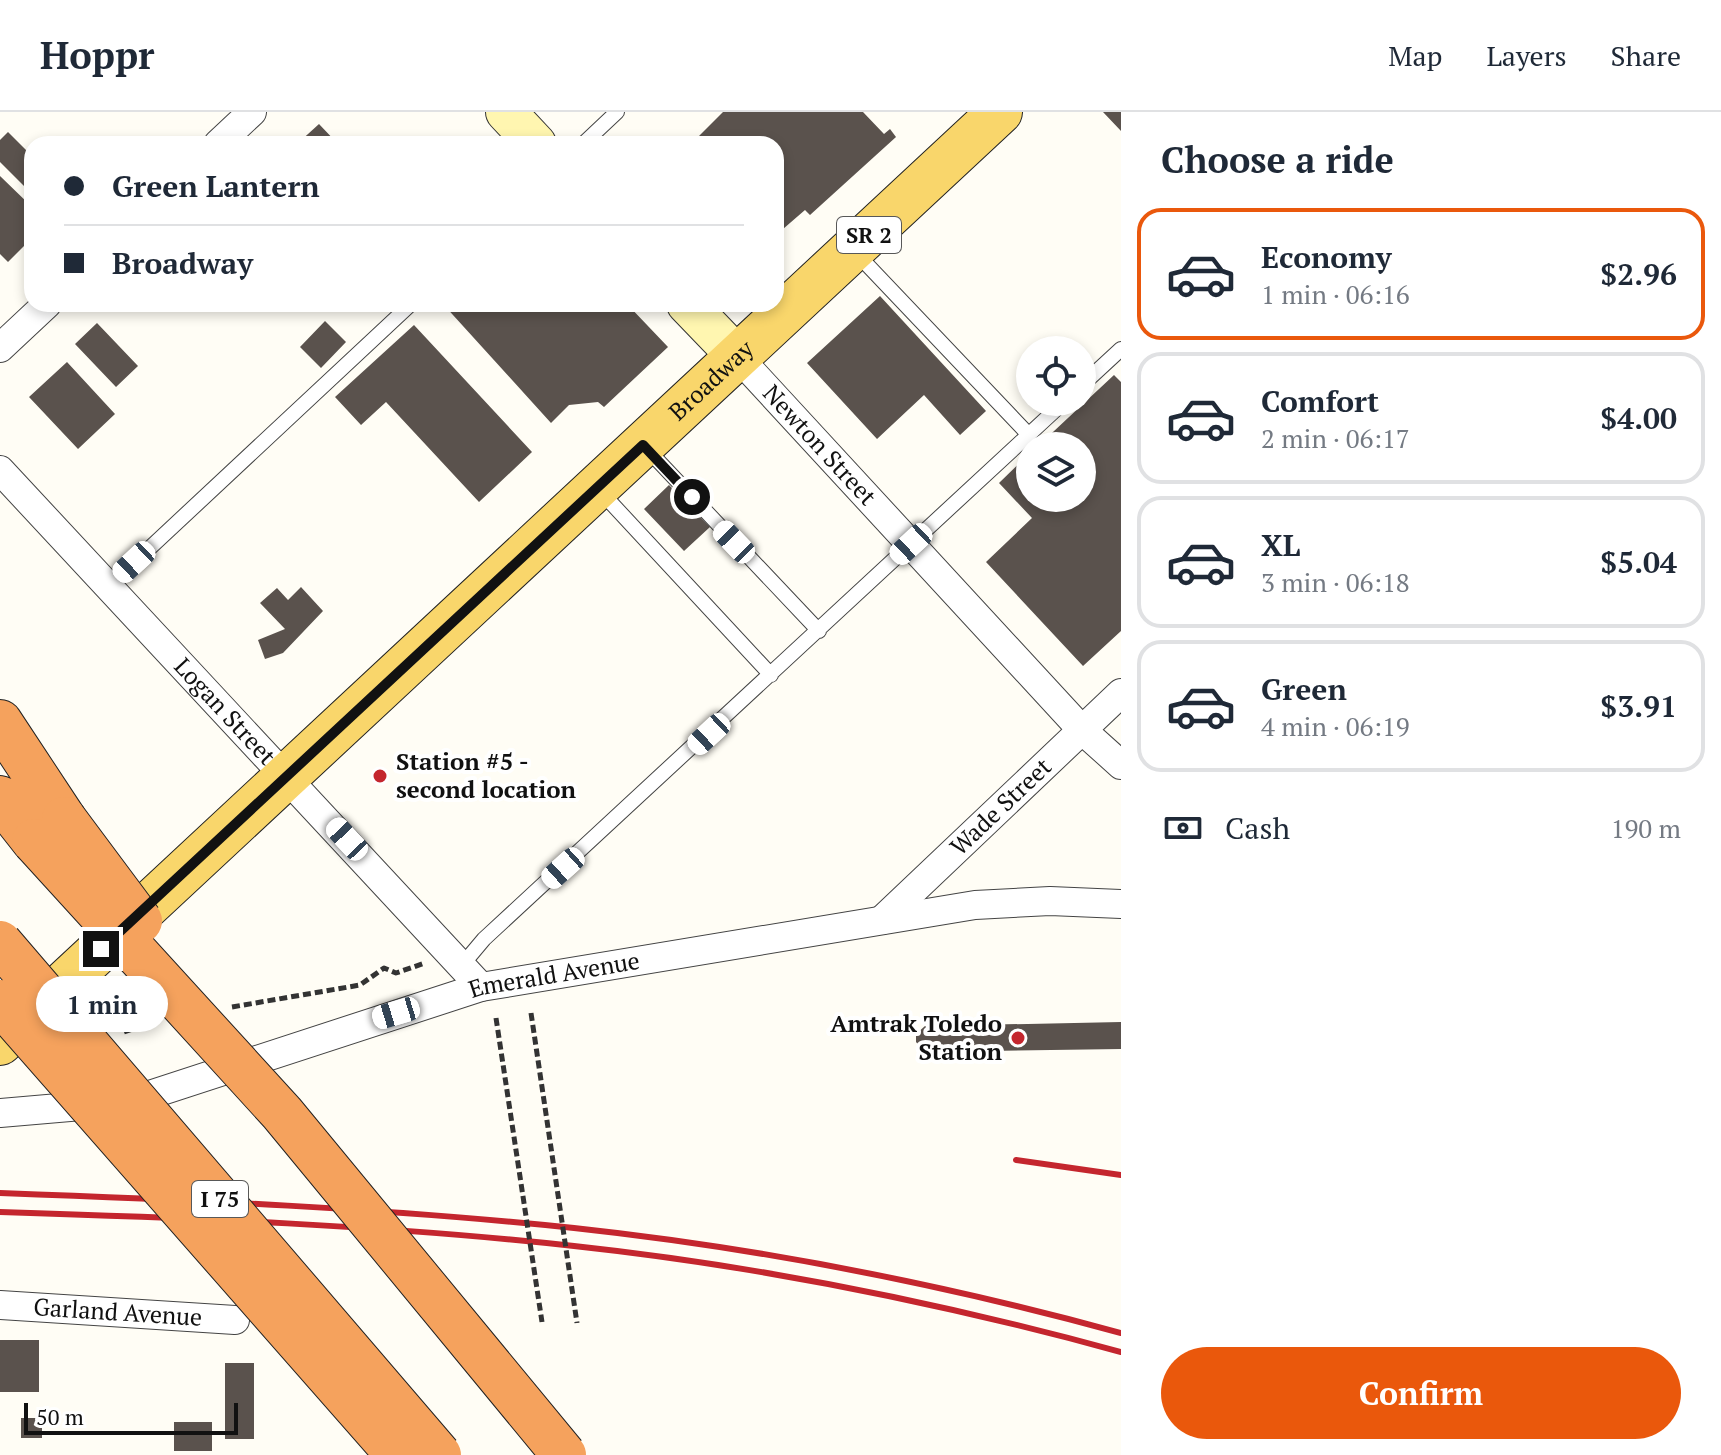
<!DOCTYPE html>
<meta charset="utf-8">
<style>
:root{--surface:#fff;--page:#f6f6f7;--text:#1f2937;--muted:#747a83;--line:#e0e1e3;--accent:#ea580c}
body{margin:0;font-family:"PT Serif",serif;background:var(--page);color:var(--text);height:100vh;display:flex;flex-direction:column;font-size:30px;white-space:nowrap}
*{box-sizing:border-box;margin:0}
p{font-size:26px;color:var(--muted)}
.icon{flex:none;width:44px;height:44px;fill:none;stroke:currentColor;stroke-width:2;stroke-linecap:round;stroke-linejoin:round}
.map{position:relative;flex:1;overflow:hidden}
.details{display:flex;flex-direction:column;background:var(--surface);width:600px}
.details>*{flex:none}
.top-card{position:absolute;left:24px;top:24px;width:760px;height:176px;border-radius:24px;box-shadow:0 4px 12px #0003;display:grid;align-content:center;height:176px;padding:0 40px;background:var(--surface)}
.buttons{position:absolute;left:1016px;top:224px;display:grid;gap:16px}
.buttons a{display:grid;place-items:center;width:80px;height:80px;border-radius:50%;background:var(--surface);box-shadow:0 4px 12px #0003;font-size:40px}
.scale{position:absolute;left:24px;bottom:20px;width:214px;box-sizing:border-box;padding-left:8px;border:4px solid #111;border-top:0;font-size:22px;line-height:28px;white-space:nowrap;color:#111;-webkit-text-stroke:6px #fff;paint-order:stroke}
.end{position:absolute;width:36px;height:36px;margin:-18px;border:10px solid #111;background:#fff;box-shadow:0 0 0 4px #fff}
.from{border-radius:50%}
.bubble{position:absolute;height:56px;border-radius:28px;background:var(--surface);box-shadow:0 4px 12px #0003;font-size:26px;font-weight:600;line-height:56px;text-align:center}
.car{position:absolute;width:24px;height:48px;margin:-24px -12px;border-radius:10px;box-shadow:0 0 6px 2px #0007;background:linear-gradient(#fff 24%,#345 0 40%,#fff 0 76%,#345 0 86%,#fff 0)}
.top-card b{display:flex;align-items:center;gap:28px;height:76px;font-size:30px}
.top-card b+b{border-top:2px solid var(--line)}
.top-card i{width:20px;height:20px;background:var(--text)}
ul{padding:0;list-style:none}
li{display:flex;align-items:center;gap:24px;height:132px;margin:0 16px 12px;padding:0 24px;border:4px solid var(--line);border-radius:24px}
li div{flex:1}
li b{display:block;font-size:30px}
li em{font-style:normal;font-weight:600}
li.on{border-color:var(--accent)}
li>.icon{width:72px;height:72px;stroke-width:1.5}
h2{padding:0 40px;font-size:36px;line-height:96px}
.pay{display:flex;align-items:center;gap:20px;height:88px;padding:0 40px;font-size:30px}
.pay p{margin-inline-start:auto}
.action{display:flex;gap:16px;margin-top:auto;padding:16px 40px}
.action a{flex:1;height:92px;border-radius:48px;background:var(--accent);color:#fff;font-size:32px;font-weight:600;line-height:92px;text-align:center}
header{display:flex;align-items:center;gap:48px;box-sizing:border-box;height:112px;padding:0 40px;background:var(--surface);border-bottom:2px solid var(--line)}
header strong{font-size:38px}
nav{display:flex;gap:44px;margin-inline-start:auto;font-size:28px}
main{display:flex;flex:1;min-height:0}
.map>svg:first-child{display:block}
</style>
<header>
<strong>Hoppr</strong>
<nav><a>Map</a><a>Layers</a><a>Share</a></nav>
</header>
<main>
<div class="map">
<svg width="1121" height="1343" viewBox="0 0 1121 1343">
<rect width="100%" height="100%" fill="#fffdf5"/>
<path fill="#5a524d" d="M723,0h140l21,22 6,-5 6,8 -86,78 -5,-5 -22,19 -7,-8v-77h-70l-7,-8z
M1103,0h18v19z
M319,12l19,20h-41z
M8,20l24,24v38l-32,-32v-22z
M0,64l32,31v31l-24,24 -8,-8z
M880,184l106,115 -26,24 -36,-40 -47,44 -70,-76z
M443,192h184l41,43 -64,60 -6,-5 -29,3 -18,18z
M325,209l21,21 -25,26 -21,-21z
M97,211l41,43 -22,21 -41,-43z
M414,213l118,127 -53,50 -93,-100 -25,23 -26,-28z
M67,250l48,52 -37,35 -49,-52z
M1114,263l7,7v249l-38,35 -97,-104 46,-44 -33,-35 31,-30v45h52v-52h-44z
M669,373l41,42 -26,24 -40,-42z
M301,475l22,24 -40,42 -18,6 -7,-19 27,-11 -25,-26 17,-15 11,12z
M1121,910v27l-196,3 -9,-10v-8l9,-8z
M0,1228h39v52h-39z
M225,1251h29v76h-29z
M21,1306h21v20h-21z
M174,1310h38v29h-38z"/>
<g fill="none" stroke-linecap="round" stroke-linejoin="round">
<g stroke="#444" stroke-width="16">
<path id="lane" d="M583,32l34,-32
M856,141l173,182
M1082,273l39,-36
M646,336l173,183
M601,380l170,183
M108,475l303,-283
M463,852l21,-25 580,-537"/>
</g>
<g stroke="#444" stroke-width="30">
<g id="street">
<path d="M218,32l34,-32"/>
<path d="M0,236l47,-44"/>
<path id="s1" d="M738,245l344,373 39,35"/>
<path id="s2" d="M0,358l481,517"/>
<path id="s3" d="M882,808l239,-227"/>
<path id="s4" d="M0,1001l128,-11 353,-115 494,-82 75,-4 71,3"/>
<path id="s5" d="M0,1193l235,15"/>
</g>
</g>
<g stroke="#333" stroke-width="42">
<path id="secondary" d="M506,0l30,32
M687,192l51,53"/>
</g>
<g stroke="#222" stroke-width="46">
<g id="primary">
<path id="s6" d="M0,931l1000,-931"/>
</g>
</g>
<g stroke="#222" stroke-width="46">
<path id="highway" d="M0,610l64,97
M0,686l34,43"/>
</g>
<path stroke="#333" stroke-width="5" stroke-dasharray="8 4" stroke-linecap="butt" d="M232,895l128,-22 24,-17 12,5 29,-10
M124,920l28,-10"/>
<use href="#lane" stroke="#fff" stroke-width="14"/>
<use href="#street" stroke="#fff" stroke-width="28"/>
<use href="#secondary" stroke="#fff6b0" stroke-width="40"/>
<use href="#primary" stroke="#f9d66b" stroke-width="44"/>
<use href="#highway" stroke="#f5a25d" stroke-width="44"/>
<path stroke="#c4262e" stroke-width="6" d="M1016,1048l105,15
M0,1081c192,7 384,15 574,35 185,20 368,56 547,105
M0,1100c192,6 383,13 574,34 185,20 368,57 547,106"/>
<g stroke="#222" stroke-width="46" stroke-linecap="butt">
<path id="highway-bridge" d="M64,707l76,102
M34,729l248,272 282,342
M0,831l439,512
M0,890l398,453"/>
</g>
<path stroke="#333" stroke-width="5" stroke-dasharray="8 4" stroke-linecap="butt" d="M531,901l46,310
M496,906l46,304"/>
<use href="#highway-bridge" stroke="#f5a25d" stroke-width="44"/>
</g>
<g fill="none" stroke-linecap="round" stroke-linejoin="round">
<path stroke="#111" stroke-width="10" d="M101,837l542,-504 49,52"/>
</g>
<g fill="#c4262e" stroke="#fff" stroke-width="3">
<circle cx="380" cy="664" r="8"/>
<circle cx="1018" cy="926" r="8"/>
</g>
<g text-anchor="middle" stroke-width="8" stroke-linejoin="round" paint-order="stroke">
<g fill="#fff" stroke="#585858" stroke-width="2">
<rect x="837" y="105" width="64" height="36" rx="6"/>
<rect x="192" y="1069" width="56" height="36" rx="6"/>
</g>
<g font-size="22" font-weight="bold" fill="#111">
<text x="869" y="131">SR 2</text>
<text x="220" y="1095">I 75</text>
</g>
<g font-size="24" fill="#111" stroke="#fff">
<text dy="8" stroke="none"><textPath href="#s6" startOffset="972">Broadway</textPath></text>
<text dy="8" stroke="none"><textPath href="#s1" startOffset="120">Newton Street</textPath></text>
<text dy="8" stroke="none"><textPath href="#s2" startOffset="330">Logan Street</textPath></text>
<text dy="8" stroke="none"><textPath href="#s3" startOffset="164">Wade Street</textPath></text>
<text dy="8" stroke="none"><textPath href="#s4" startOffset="574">Emerald Avenue</textPath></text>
<text dy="8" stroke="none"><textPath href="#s5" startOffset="118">Garland Avenue</textPath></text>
</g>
<g font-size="24" font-weight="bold" fill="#111" stroke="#fff" text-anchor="start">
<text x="396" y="658">Station #5 -<tspan x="396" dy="28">second location</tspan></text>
<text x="1002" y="920" text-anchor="end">Amtrak Toledo<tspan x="1002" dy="28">Station</tspan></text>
</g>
</g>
</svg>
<div class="buttons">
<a><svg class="icon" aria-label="locate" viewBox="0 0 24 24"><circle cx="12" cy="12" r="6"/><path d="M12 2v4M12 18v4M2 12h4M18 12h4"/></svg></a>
<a><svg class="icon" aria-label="layers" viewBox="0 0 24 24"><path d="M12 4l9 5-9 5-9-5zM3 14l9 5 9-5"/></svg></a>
</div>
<div class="scale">50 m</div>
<i class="end from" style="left:692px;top:385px"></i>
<i class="end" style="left:101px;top:837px"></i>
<div class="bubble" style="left:36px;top:864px;width:132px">1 min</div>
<i class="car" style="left:734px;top:430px;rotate:316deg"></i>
<i class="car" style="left:911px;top:432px;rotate:227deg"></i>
<i class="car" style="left:134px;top:450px;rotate:227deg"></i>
<i class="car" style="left:709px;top:622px;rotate:227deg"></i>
<i class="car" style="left:347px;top:727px;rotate:317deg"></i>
<i class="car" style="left:563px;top:756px;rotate:228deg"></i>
<i class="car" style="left:396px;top:901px;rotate:253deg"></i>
<div class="top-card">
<b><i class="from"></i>Green Lantern</b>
<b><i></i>Broadway</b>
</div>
</div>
<section class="details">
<h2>Choose a ride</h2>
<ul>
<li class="on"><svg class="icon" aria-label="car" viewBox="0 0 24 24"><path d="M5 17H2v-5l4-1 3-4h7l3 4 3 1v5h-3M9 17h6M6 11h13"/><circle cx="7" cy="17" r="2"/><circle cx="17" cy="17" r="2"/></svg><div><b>Economy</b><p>1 min · 06:16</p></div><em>$2.96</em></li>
<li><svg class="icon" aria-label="car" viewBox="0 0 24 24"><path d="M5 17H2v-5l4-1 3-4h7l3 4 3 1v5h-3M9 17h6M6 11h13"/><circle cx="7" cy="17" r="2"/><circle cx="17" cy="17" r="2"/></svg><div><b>Comfort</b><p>2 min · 06:17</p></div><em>$4.00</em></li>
<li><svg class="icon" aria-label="car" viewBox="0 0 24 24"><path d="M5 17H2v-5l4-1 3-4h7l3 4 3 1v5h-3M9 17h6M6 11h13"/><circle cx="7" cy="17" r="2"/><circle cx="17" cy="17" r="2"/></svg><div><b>XL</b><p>3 min · 06:18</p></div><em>$5.04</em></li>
<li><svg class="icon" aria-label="car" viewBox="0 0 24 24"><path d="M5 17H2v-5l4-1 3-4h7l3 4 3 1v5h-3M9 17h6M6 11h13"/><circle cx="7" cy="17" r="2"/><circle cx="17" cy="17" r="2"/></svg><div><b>Green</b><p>4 min · 06:19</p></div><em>$3.91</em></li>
</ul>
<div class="pay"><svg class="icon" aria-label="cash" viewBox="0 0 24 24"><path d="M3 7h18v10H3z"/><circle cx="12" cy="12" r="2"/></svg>Cash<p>190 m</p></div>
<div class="action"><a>Confirm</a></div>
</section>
</main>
